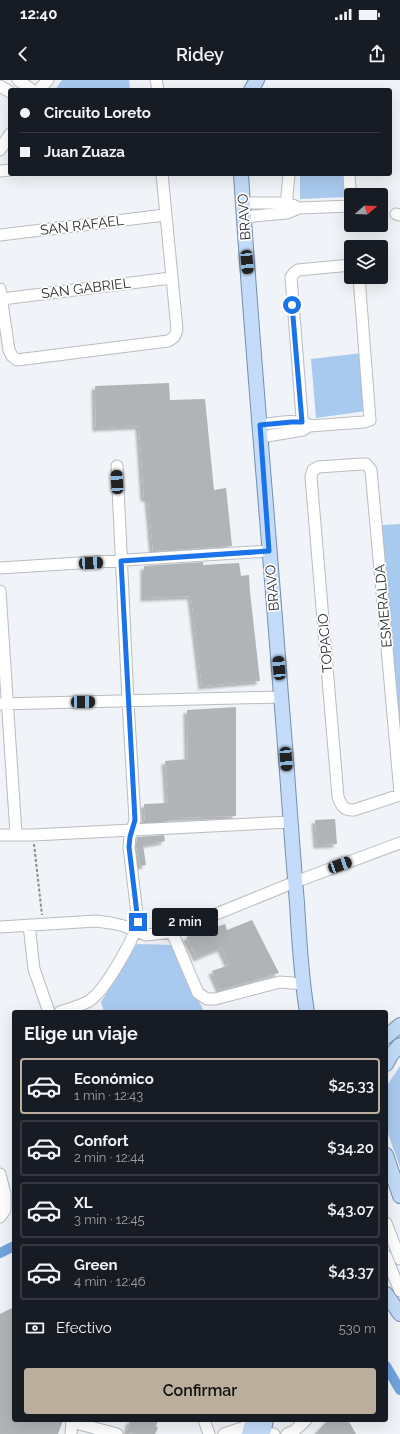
<!DOCTYPE html>
<html lang="es">
<meta charset="utf-8">
<style>
:root{--surface:#171b24;--page:#242831;--text:#f1f3f6;--muted:#9ea1a6;--line:#363941;--accent:#bbae9c}
body{margin:0;font-family:Raleway,sans-serif;background:var(--page);color:var(--text);height:100vh;display:flex;flex-direction:column;font-size:15px;white-space:nowrap}
*{box-sizing:border-box;margin:0}
p{font-size:13px;color:var(--muted)}
.icon{flex:none;width:22px;height:22px;fill:none;stroke:currentColor;stroke-width:2;stroke-linecap:round;stroke-linejoin:round}
.map{position:relative;flex:1;overflow:hidden}
.sheet{position:absolute;left:12px;top:930px;width:376px;height:412px;display:flex;flex-direction:column;background:var(--surface);border-radius:4px;box-shadow:0 4px 16px #0002}
.sheet>*{flex:none}
.top-card{position:absolute;left:8px;top:8px;width:384px;height:88px;border-radius:4px;box-shadow:0 4px 16px #0002;display:grid;align-content:center;height:88px;padding:0 12px;background:var(--surface)}
.needle{width:26px;rotate:71deg}
.controls{position:absolute;left:344px;top:108px;display:grid;gap:8px}
.controls a{display:grid;place-items:center;width:44px;height:44px;border-radius:4px;background:var(--surface);box-shadow:0 4px 16px #0002;font-size:20px}
.end{position:absolute;width:18px;height:18px;margin:-9px;border:5px solid #1a73e8;background:#fff;box-shadow:0 0 0 2px #fff}
.from{border-radius:50%}
.bubble{position:absolute;height:28px;border-radius:4px;background:var(--surface);box-shadow:0 4px 16px #0002;font-size:13px;font-weight:600;line-height:28px;text-align:center}
.car{position:absolute;width:12px;height:24px;margin:-12px -6px;border-radius:5px;box-shadow:0 0 3px 1px #0007;background:linear-gradient(#222 24%,#8ab4d8 0 40%,#222 0 76%,#8ab4d8 0 86%,#222 0)}
.top-card b{display:flex;align-items:center;gap:14px;height:38px;font-size:15px}
.top-card b+b{border-top:1px solid var(--line)}
.top-card i{width:10px;height:10px;background:var(--text)}
ul{padding:0;list-style:none}
li{display:flex;align-items:center;gap:12px;height:56px;margin:0 8px 6px;padding:0 4px;border:2px solid var(--line);border-radius:4px}
li div{flex:1}
li b{display:block;font-size:15px}
li em{font-style:normal;font-weight:600}
li.on{border-color:var(--accent)}
li>.icon{width:36px;height:36px;stroke-width:1.5}
h2{padding:0 12px;font-size:18px;line-height:48px}
.pay{display:flex;align-items:center;gap:10px;height:44px;padding:0 12px;font-size:15px}
.pay p{margin-inline-start:auto}
.action{display:flex;gap:8px;margin-top:auto;padding:8px 12px}
.action a{flex:1;height:46px;border-radius:4px;background:var(--accent);color:#111;font-size:16px;font-weight:600;line-height:46px;text-align:center}
.status{display:flex;justify-content:space-between;align-items:center;height:28px;padding:0 20px;background:var(--surface);direction:ltr}
.status svg{height:11px;fill:currentColor}
header{display:flex;justify-content:space-between;align-items:center;height:52px;padding:0 12px;background:var(--surface);font-size:18px;font-weight:600}
.map>svg:first-child{display:block}
</style>
<div class="status"><b>12:40</b><svg viewBox="0 0 49 12"><path d="M0 12V9h3v3zM5 12V6h3v6zM10 12V3h3v9zM15 12V0h3v12zM26 1h20v11H26zM47 4h2v5h-2z"/></svg></div>
<header><svg class="icon" aria-label="back" viewBox="0 0 24 24"><path d="M15 5l-7 7 7 7"/></svg>Ridey<svg class="icon" aria-label="share" viewBox="0 0 24 24"><path d="M12 15V3M7 8l5-5 5 5M5 13v7h14v-7"/></svg></header>
<div class="map">
<svg width="400" height="1354" viewBox="0 0 400 1354">
<defs>
<filter id="shadow"><feDropShadow dx="-3.5" dy="3.5" stdDeviation="1" flood-color="#0004"/></filter>
</defs>
<rect width="100%" height="100%" fill="#f0f3f7"/>
<path fill="#a9caef" d="M62,0h67l1,10h-75z
M300,94h42l3,23 -45,2z
M362,273l4,58 -50,7 -5,-59z
M400,444v222l-18,-221z
M137,864l36,1 31,67h-100l-3,-10z
M400,986v101l-14,-39v-41z"/>
<g fill="none" stroke-linecap="round" stroke-linejoin="round">
<path stroke="#71a3dd" stroke-width="10" d="M0,1173l14,-7
M386,1286l14,24"/>
</g>
<path fill="#b1b4b7" filter="url(#shadow)" d="M169,303l1,17 35,-1 9,91 12,-2 6,58 -79,5 -5,-53h-4l-5,-72 -43,2 -1,-42z
M203,482v3l36,-2 2,13 8,-1 1,17 10,89 -58,5 -11,-90 -47,2v-32z
M236,627v109l-66,2v3h-25l-1,-17 24,-1 -3,-42 23,-2 -1,-49z
M335,739l2,25 -20,1 -2,-25z
M164,755l1,6 -22,4 3,20 -6,1 -4,-20 1,-9z
M252,840l27,53 -59,17 -8,-19 17,-6 -8,-17 -24,10 -11,-21 39,-13 2,6z
M14,1227v113h49l-5,14h-58v-120z
M130,1340h28l-2,6 2,2 -3,6h-21l-7,-2z
M328,1340h20l8,14h-41z"/>
<g fill="none" stroke-linecap="round" stroke-linejoin="round">
<g stroke="#b9bcc0" stroke-width="13">
<path id="minor" d="M18,0l14,10
M156,0l2,10
M0,6l10,6
M39,10l9,-10
M0,70l10,-16
M0,91l10,-1
M349,94l2,31
M243,123h45l11,5
M288,129l-1,-13 2,-22
M396,134l4,1
M244,137l43,-4 12,-5 52,-2
M0,155l165,-20
M0,209l9,61 3,6 5,4 151,-19c5,-2 8,-5 9,-12l-15,-155
M2,219l169,-21
M260,345c16,-2 34,-7 49,0
M303,350l-12,-153 3,-4 4,-3 53,-5
M261,357l42,-7 6,-4 55,-4 6,-2 -11,-143
M0,488l269,-17
M0,511l16,243
M0,624l281,-7
M400,713l-29,-323 -5,-6h-4l-44,3 -5,3 -2,7 27,320c3,8 6,14 16,13l46,-15
M0,755h33l257,-13
M29,845l5,44 15,43
M0,847l96,-6 15,2 13,3 22,9 26,-3 123,-50 105,-39
M172,852l26,61 9,6h8l65,-17 23,2
M60,932c9,-3 20,-6 29,-11 16,-10 44,-60 49,-79l-9,-75 1,-10 5,-17 -7,-119 -11,-235
M0,1094l5,20v16l-5,7
M386,1143l14,36
M386,1176l14,35
M204,1340l5,14
M72,1342l45,12
M263,1353l11,1
M71,1354l1,-14
M224,1354l27,-9
M287,1354l7,-3 12,-11"/>
</g>
<g stroke="#748faf" stroke-width="16">
<path id="major" d="M251,10l6,-10
M241,94c11,174 27,348 40,522 6,69 10,138 16,207 2,36 4,73 10,109
M386,957l14,-12
M386,984l5,-9 9,-10
M386,1075l14,41
M386,1214l14,20
M249,1354l4,-14
M263,1354l3,-14"/>
</g>
<path stroke="#8b8d90" stroke-width="2" stroke-dasharray="3 2" stroke-linecap="butt" d="M34,764l8,71"/>
<use href="#minor" stroke="#fff" stroke-width="11"/>
<use href="#major" stroke="#c4dcf9" stroke-width="14"/>
</g>
<g fill="none" stroke-linecap="round" stroke-linejoin="round">
<path stroke="#1a73e8" stroke-width="5" d="M138,842l-9,-75 1,-10 5,-17 -14,-259 148,-10 -9,-126 32,-3h10l-10,-117"/>
</g>
<g text-anchor="middle" stroke-width="3.5" stroke-linejoin="round" paint-order="stroke">
<g font-size="14" fill="#2a2b2d" stroke="#fff">
<text transform="translate(244 137) rotate(-94)" y="5">BRAVO</text>
<text transform="translate(82 145) rotate(-7)" y="5">SAN RAFAEL</text>
<text transform="translate(86 208) rotate(-7)" y="5">SAN GABRIEL</text>
<text transform="translate(272 508) rotate(-95)" y="5">BRAVO</text>
<text transform="translate(383 526) rotate(-95)" y="5">ESMERALDA</text>
<text transform="translate(325 563) rotate(-95)" y="5">TOPACIO</text>
</g>
</g>
</svg>
<div class="controls">
<a><svg class="needle" viewBox="-14 -14 28 28"><path d="M0-13l5 13h-10z" fill="#e53935"/><path d="M0 13l5-13h-10z" fill="#9ea1a6"/></svg></a>
<a><svg class="icon" aria-label="layers" viewBox="0 0 24 24"><path d="M12 4l9 5-9 5-9-5zM3 14l9 5 9-5"/></svg></a>
</div>
<i class="end from" style="left:292px;top:225px"></i>
<i class="end" style="left:138px;top:842px"></i>
<div class="bubble" style="left:152px;top:828px;width:66px">2 min</div>
<i class="car" style="left:247px;top:182px;rotate:175deg"></i>
<i class="car" style="left:117px;top:402px;rotate:357deg"></i>
<i class="car" style="left:91px;top:483px;rotate:87deg"></i>
<i class="car" style="left:279px;top:588px;rotate:355deg"></i>
<i class="car" style="left:83px;top:622px;rotate:89deg"></i>
<i class="car" style="left:286px;top:679px;rotate:176deg"></i>
<i class="car" style="left:340px;top:785px;rotate:70deg"></i>
<div class="top-card">
<b><i class="from"></i>Circuito Loreto</b>
<b><i></i>Juan Zuaza</b>
</div>
<section class="sheet">
<h2>Elige un viaje</h2>
<ul>
<li class="on"><svg class="icon" aria-label="car" viewBox="0 0 24 24"><path d="M5 17H2v-5l4-1 3-4h7l3 4 3 1v5h-3M9 17h6M6 11h13"/><circle cx="7" cy="17" r="2"/><circle cx="17" cy="17" r="2"/></svg><div><b>Económico</b><p>1 min · 12:43</p></div><em>$25.33</em></li>
<li><svg class="icon" aria-label="car" viewBox="0 0 24 24"><path d="M5 17H2v-5l4-1 3-4h7l3 4 3 1v5h-3M9 17h6M6 11h13"/><circle cx="7" cy="17" r="2"/><circle cx="17" cy="17" r="2"/></svg><div><b>Confort</b><p>2 min · 12:44</p></div><em>$34.20</em></li>
<li><svg class="icon" aria-label="car" viewBox="0 0 24 24"><path d="M5 17H2v-5l4-1 3-4h7l3 4 3 1v5h-3M9 17h6M6 11h13"/><circle cx="7" cy="17" r="2"/><circle cx="17" cy="17" r="2"/></svg><div><b>XL</b><p>3 min · 12:45</p></div><em>$43.07</em></li>
<li><svg class="icon" aria-label="car" viewBox="0 0 24 24"><path d="M5 17H2v-5l4-1 3-4h7l3 4 3 1v5h-3M9 17h6M6 11h13"/><circle cx="7" cy="17" r="2"/><circle cx="17" cy="17" r="2"/></svg><div><b>Green</b><p>4 min · 12:46</p></div><em>$43.37</em></li>
</ul>
<div class="pay"><svg class="icon" aria-label="cash" viewBox="0 0 24 24"><path d="M3 7h18v10H3z"/><circle cx="12" cy="12" r="2"/></svg>Efectivo<p>530 m</p></div>
<div class="action"><a>Confirmar</a></div>
</section>
</div>
